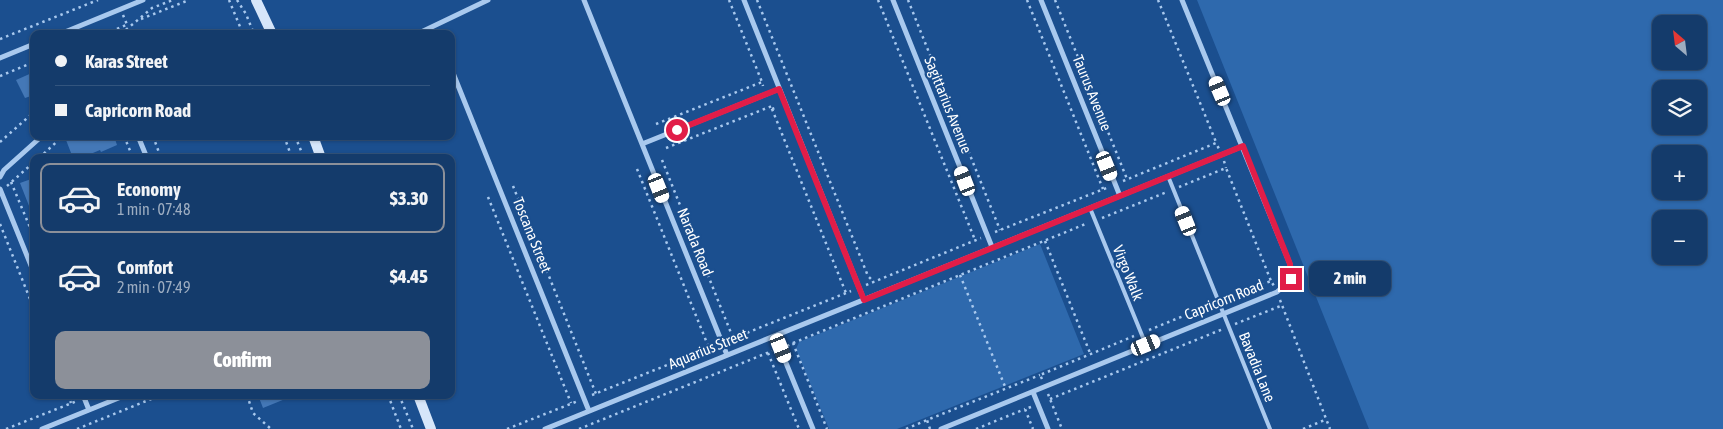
<!DOCTYPE html>
<meta charset="utf-8">
<style>
:root{--surface:#143b6b;--page:#214673;--text:#f1f3f6;--muted:#9dadc1;--line:#33557e;--accent:#8c9099}
body{margin:0;font-family:"Asap Condensed",sans-serif;background:var(--page);color:var(--text);height:100vh;display:flex;flex-direction:column;font-size:19px;white-space:nowrap}
*{box-sizing:border-box;margin:0}
p{font-size:16px;color:var(--muted)}
.icon{flex:none;width:28px;height:28px;fill:none;stroke:currentColor;stroke-width:2;stroke-linecap:round;stroke-linejoin:round}
.map{position:relative;flex:1;overflow:hidden}
.drawer{position:absolute;left:30px;top:154px;width:425px;height:245px;display:flex;flex-direction:column;background:var(--surface);border-radius:10px;box-shadow:0 1px 4px #0004,0 0 0 1px var(--line)}
.drawer>*{flex:none}
.banner{position:absolute;left:30px;top:30px;width:425px;height:110px;border-radius:10px;box-shadow:0 1px 4px #0004,0 0 0 1px var(--line);display:grid;align-content:center;height:110px;padding:0 25px;background:var(--surface)}
.needle{width:32px;rotate:332deg}
.fabs{position:absolute;left:1652px;top:15px;display:grid;gap:10px}
.fabs a{display:grid;place-items:center;width:55px;height:55px;border-radius:10px;background:var(--surface);box-shadow:0 1px 4px #0004,0 0 0 1px var(--line);font-size:25px}
.end{position:absolute;width:22px;height:22px;margin:-11px;border:6px solid #e11d48;background:#fff;box-shadow:0 0 0 2px #fff}
.from{border-radius:50%}
.bubble{position:absolute;height:35px;border-radius:10px;background:var(--surface);box-shadow:0 1px 4px #0004,0 0 0 1px var(--line);font-size:16px;font-weight:800;line-height:35px;text-align:center}
.car{position:absolute;width:15px;height:30px;margin:-15px -8px;border-radius:6px;box-shadow:0 0 4px 1px #0007;background:linear-gradient(#fff 24%,#345 0 40%,#fff 0 76%,#345 0 86%,#fff 0)}
.banner b{display:flex;align-items:center;gap:18px;height:48px;font-size:19px}
.banner b+b{border-top:1px solid var(--line)}
.banner i{width:12px;height:12px;background:var(--text)}
ul{padding:9px 0 0;list-style:none}
li{display:flex;align-items:center;gap:15px;height:70px;margin:0 10px 8px;padding:0 15px;border:2px solid transparent;border-radius:10px}
li div{flex:1}
li b{display:block;font-size:19px}
li em{font-style:normal;font-weight:800}
li.on{border-color:var(--accent)}
li>.icon{width:45px;height:45px;stroke-width:1.5}
.action{display:flex;gap:10px;margin-top:auto;padding:10px 25px}
.action a{flex:1;height:58px;border-radius:10px;background:var(--accent);color:#fff;font-size:20px;font-weight:800;line-height:58px;text-align:center}
.map>svg:first-child{display:block}
</style>
<div class="map">
<svg width="1723" height="429" viewBox="0 0 1723 429">
<rect width="100%" height="100%" fill="#1b4f8f"/>
<path fill="#2e69ad" fill-rule="evenodd" d="M1197,0h526v429h-354zM1661,24h38v37h-38zM1661,89h38v37h-38zM1661,154h38v37h-38zM1661,219h38v37h-38z
M1040,244l44,110 -187,75h-68l-33,-80 3,-7z"/>
<path fill="#4478b7" d="M34,72v23l-9,3 -9,-18z
M74,136h40l3,9 -16,7 -1,-2 -19,8h-8l-7,-18z
M34,178v38h-1l-13,-33z
M258,395h37l-32,13z"/>
<g fill="none" stroke-linecap="round" stroke-linejoin="round">
<path stroke="#a9c9ee" stroke-width="2.5" stroke-dasharray="2.5 4" stroke-linecap="butt" d="M229,0l14,34
M237,0l9,14 8,20
M729,0l33,82
M757,0l111,276 6,6
M878,0l97,240
M908,0l92,230
M1027,0l76,189
M1055,0l72,179
M1158,0l58,142
M123,15l5,12
M141,19l48,-19
M105,34l21,-9
M121,34l31,-26 21,-8
M0,39l98,-39
M0,76l34,-14
M772,109l74,184
M656,124l106,-42 1,4
M124,136l9,22
M153,136l8,22
M284,136l8,22
M295,136l9,22
M0,142l34,-30
M666,148l106,-42v3l6,-2
M39,158l24,-22
M662,160l69,173 5,4
M1224,161l2,7
M637,169l72,179
M1123,181l93,-38 3,6
M11,182l23,55
M7,186l27,-24
M513,186l83,208
M1179,187l47,-19 45,113
M488,197l83,206
M1102,218l65,-26
M0,224l34,85
M995,232l114,-45
M1045,241l45,112
M960,275l46,114
M866,285l115,-47
M1225,299l46,-18 3,5
M1280,300l50,129
M1235,324l48,-19
M1149,330l64,-26
M729,340l122,-49
M793,343l295,-120
M787,346l6,-3 34,86
M768,353l31,76
M1042,379l-2,-4 94,-39
M1048,394l14,35
M68,395l3,8
M247,395l6,18 18,16
M388,395l13,34
M399,395l14,34
M592,395l123,-49
M1050,399l173,-70
M1031,407l-6,2 8,20
M6,429l71,-28
M77,429l84,-34
M507,429l71,-28
M579,429l193,-78
M906,429l21,-9
M930,429l-3,-9 113,-45
M976,429l49,-20
M1303,429l24,-10"/>
<path stroke="#a9c9ee" stroke-width="4" d="M1168,176l102,253
M1090,208l56,137"/>
<path stroke="#a9c9ee" stroke-width="5" d="M584,0l143,355
M744,0l120,300
M893,0l99,247
M1041,0l79,196
M60,34l83,-34
M417,34l71,-34
M0,58l34,-14
M451,68l138,343
M138,136l9,22
M642,144l137,-55
M0,177l4,-7 38,-34
M0,189l34,84
M775,336l38,93
M1033,392l15,37
M83,395l6,15
M42,429l84,-34
M545,429l698,-283
M941,429l336,-137 14,-13 -1,-15 -108,-264"/>
<path stroke="#d6e6fa" stroke-width="10" d="M256,0l16,34
M313,136l8,22
M418,395l13,34"/>
</g>
<g fill="none" stroke-linecap="round" stroke-linejoin="round">
<path stroke="#e11d48" stroke-width="6" d="M677,130l102,-41 85,211 379,-154 47,118 1,15"/>
</g>
<g text-anchor="middle" stroke-width="4.5" stroke-linejoin="round" paint-order="stroke">
<g font-size="15" fill="#fff" stroke="#1b4f8f">
<text transform="translate(1092 93) rotate(68)" y="5">Taurus Avenue</text>
<text transform="translate(948 105) rotate(68)" y="5">Sagittarius Avenue</text>
<text transform="translate(532 235) rotate(68)" y="5">Toscana Street</text>
<text transform="translate(695 242) rotate(68)" y="5">Narada Road</text>
<text transform="translate(1128 273) rotate(68)" y="5">Virgo Walk</text>
<text transform="translate(1224 300) rotate(-22)" y="5">Capricorn Road</text>
<text transform="translate(708 349) rotate(-22)" y="5">Aquarius Street</text>
<text transform="translate(1257 367) rotate(68)" y="5">Bavadia Lane</text>
</g>
</g>
</svg>
<div class="fabs">
<a><svg class="needle" viewBox="-14 -14 28 28"><path d="M0-13l5 13h-10z" fill="#e53935"/><path d="M0 13l5-13h-10z" fill="#9dadc1"/></svg></a>
<a><svg class="icon" aria-label="layers" viewBox="0 0 24 24"><path d="M12 4l9 5-9 5-9-5zM3 14l9 5 9-5"/></svg></a>
<a>+</a>
<a>−</a>
</div>
<i class="end from" style="left:677px;top:130px"></i>
<i class="end" style="left:1291px;top:279px"></i>
<div class="bubble" style="left:1309px;top:261px;width:82px">2 min</div>
<i class="car" style="left:1220px;top:91px;rotate:337deg"></i>
<i class="car" style="left:1107px;top:166px;rotate:158deg"></i>
<i class="car" style="left:965px;top:181px;rotate:339deg"></i>
<i class="car" style="left:659px;top:188px;rotate:158deg"></i>
<i class="car" style="left:1186px;top:221px;rotate:338deg"></i>
<i class="car" style="left:1146px;top:345px;rotate:68deg"></i>
<i class="car" style="left:781px;top:348px;rotate:158deg"></i>
<div class="banner">
<b><i class="from"></i>Karas Street</b>
<b><i></i>Capricorn Road</b>
</div>
<section class="drawer">
<ul>
<li class="on"><svg class="icon" aria-label="car" viewBox="0 0 24 24"><path d="M5 17H2v-5l4-1 3-4h7l3 4 3 1v5h-3M9 17h6M6 11h13"/><circle cx="7" cy="17" r="2"/><circle cx="17" cy="17" r="2"/></svg><div><b>Economy</b><p>1 min · 07:48</p></div><em>$3.30</em></li>
<li><svg class="icon" aria-label="car" viewBox="0 0 24 24"><path d="M5 17H2v-5l4-1 3-4h7l3 4 3 1v5h-3M9 17h6M6 11h13"/><circle cx="7" cy="17" r="2"/><circle cx="17" cy="17" r="2"/></svg><div><b>Comfort</b><p>2 min · 07:49</p></div><em>$4.45</em></li>
</ul>
<div class="action"><a>Confirm</a></div>
</section>
</div>
